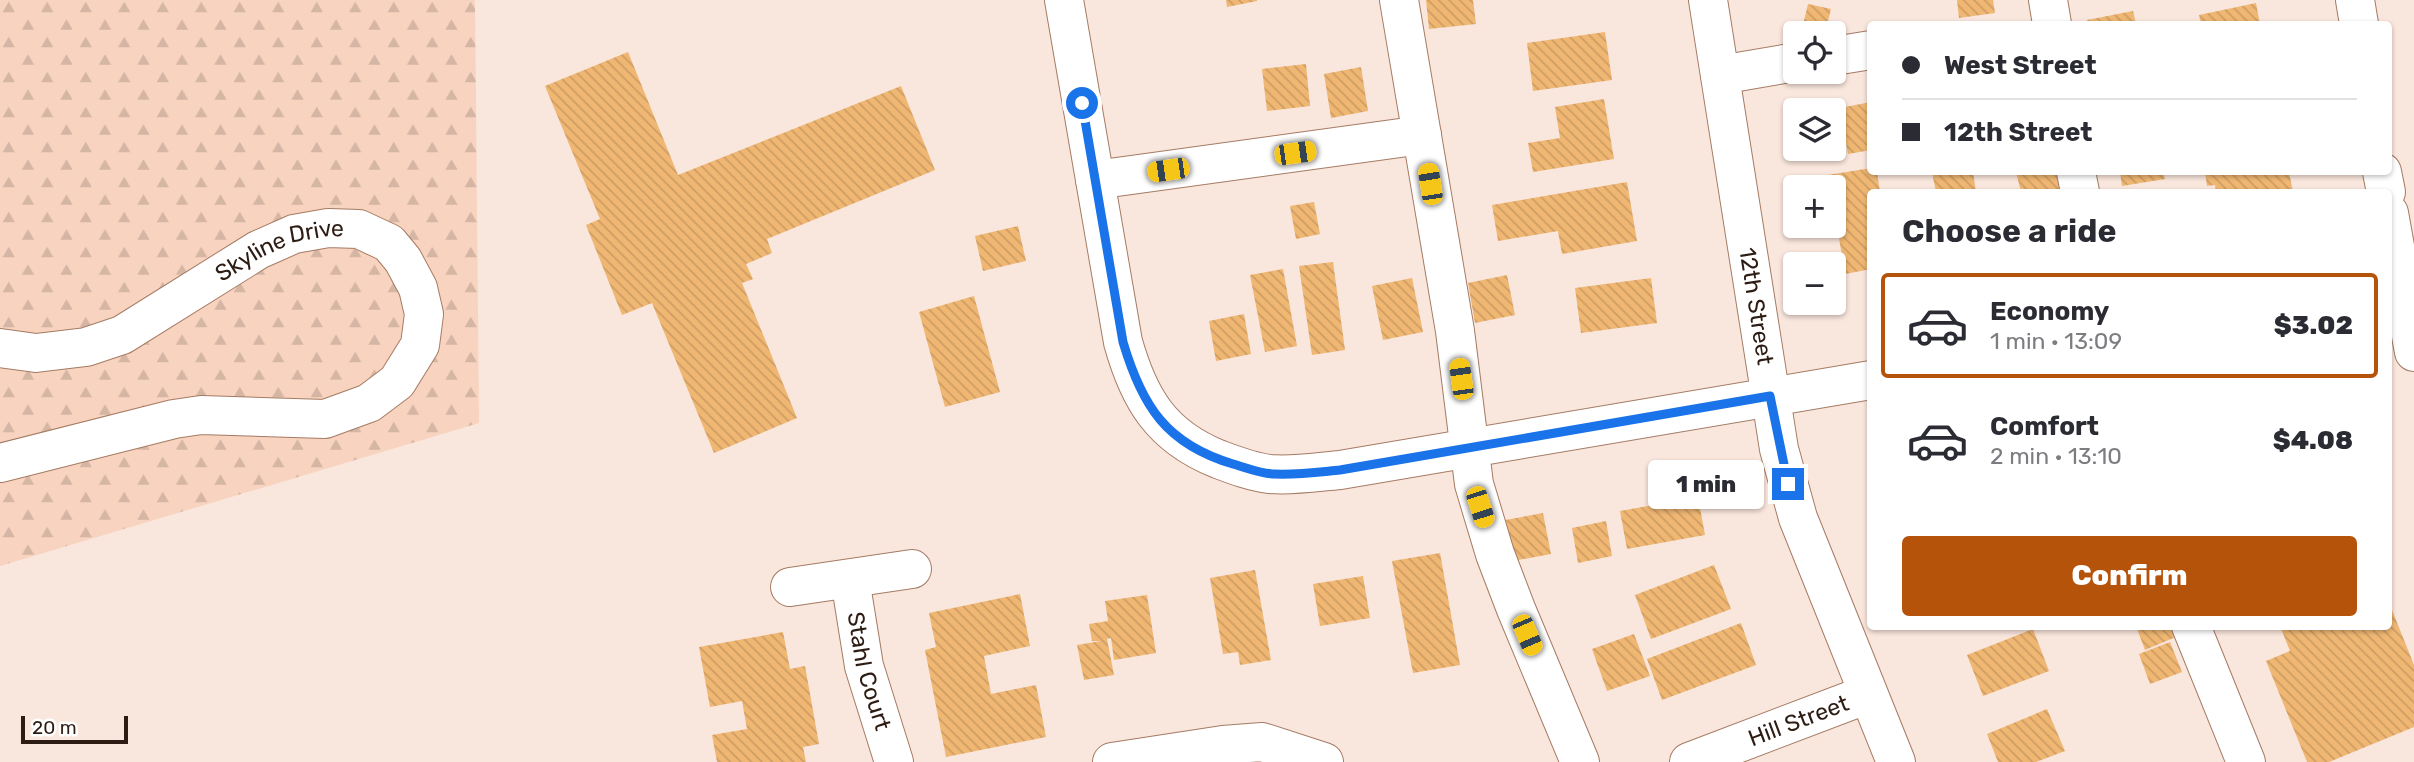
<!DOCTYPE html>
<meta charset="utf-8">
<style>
:root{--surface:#fff;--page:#f2f2f3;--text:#2b2b33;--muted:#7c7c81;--line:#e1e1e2;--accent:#b45309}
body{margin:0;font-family:Rubik,sans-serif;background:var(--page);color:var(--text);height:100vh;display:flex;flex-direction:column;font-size:26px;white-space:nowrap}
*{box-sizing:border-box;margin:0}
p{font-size:23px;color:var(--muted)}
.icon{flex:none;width:38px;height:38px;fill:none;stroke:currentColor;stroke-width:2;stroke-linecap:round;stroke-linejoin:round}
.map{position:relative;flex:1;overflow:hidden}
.drawer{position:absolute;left:1867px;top:189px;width:525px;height:441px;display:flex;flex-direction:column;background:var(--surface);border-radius:7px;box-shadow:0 2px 5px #0004}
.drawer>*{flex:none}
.guide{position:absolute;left:1867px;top:21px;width:525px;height:154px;border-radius:7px;box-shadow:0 2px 5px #0004;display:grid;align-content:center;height:154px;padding:0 35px;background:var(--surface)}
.fabs{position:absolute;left:1783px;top:21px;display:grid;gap:14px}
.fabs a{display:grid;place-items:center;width:63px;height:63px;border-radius:7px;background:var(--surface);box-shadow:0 2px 5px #0004;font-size:35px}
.scale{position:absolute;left:21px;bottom:18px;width:107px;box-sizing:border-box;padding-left:7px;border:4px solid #2d1c13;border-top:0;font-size:19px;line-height:24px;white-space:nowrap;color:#2d1c13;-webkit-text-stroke:5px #fff;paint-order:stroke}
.end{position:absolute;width:32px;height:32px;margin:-16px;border:9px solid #1a73e8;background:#fff;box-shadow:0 0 0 4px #fff}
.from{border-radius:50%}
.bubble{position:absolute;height:49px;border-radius:7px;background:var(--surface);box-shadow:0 2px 5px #0004;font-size:23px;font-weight:800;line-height:49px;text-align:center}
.car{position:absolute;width:21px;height:42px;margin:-21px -10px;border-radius:9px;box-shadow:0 0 5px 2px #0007;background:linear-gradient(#f5c518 24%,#345 0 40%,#f5c518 0 76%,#345 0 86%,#f5c518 0)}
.guide b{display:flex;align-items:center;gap:24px;height:66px;font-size:26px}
.guide b+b{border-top:2px solid var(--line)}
.guide i{width:18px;height:18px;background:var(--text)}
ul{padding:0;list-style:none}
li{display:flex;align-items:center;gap:21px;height:105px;margin:0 14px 10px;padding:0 21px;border:4px solid transparent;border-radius:7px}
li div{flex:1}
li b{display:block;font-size:26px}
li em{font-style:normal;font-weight:800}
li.active{border-color:var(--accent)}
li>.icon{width:63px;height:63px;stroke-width:1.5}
h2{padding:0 35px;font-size:32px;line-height:84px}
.action{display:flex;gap:14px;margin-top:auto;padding:14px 35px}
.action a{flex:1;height:80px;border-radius:7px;background:var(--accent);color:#fff;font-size:28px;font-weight:800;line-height:80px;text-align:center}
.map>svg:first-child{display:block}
</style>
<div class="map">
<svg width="2414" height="762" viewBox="0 0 2414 762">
<defs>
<pattern id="forest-firs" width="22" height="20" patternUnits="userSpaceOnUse" patternTransform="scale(1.75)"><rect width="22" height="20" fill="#f8d3bf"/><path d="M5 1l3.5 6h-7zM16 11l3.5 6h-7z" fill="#d5b5a3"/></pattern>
<pattern id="building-back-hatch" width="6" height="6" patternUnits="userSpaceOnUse" patternTransform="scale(1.75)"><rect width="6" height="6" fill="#f0b773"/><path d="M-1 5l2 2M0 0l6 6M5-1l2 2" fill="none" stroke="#ce9d63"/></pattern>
</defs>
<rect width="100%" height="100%" fill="#f9e6dc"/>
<path fill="url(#forest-firs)" d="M0,0h475l4,423 -479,143z"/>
<path fill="url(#building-back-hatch)" d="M1226,0h31v1l-30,6z
M1426,0h47l3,24 -47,5z
M1957,0h36l2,13 -36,5z
M2256,3l4,21h-59l-2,-9z
M1808,4l23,5 -6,24h-24z
M2133,11l3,13h-48l-1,-4z
M1605,32l7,48 -79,11 -6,-48z
M628,52l50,123 223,-89 34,84 -168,69 5,14 -26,11 7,15 -11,4 55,135 -83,35 -62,-150 -30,12 -36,-90 14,-6 -55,-133z
M1306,64l4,42 -43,5 -5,-42z
M1361,67l7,44 -37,7 -7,-44z
M1604,99l10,60 -81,13 -5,-29 32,-5 -5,-31z
M1871,102v48l-23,4 -8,-46z
M1871,168v4h6l3,20h-9v77l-26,5 -11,-66v-21h-4l-2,-12z
M1932,172h41l3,20h-40z
M2016,172h40l4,20h-39z
M2120,172h43l2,7 -43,7z
M2205,172h84l4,20h-77l-1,-7 -8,1z
M1627,182l10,59 -75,13 -4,-23 -60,10 -6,-36z
M1314,202l6,32 -24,5 -6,-33z
M1018,226l8,35 -43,10 -8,-35z
M1333,262l12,88 -33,5 -13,-89z
M1283,269l14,77 -32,6 -15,-77z
M1507,275l8,40 -40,8 -7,-40z
M1412,278l11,54 -40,8 -11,-54z
M1651,278l6,45 -76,10 -6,-45z
M974,296l26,96 -55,15 -26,-95z
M1244,314l7,40 -35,7 -7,-40z
M1698,497l7,38 -78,14 -7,-38z
M1543,513l8,41 -38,7 -8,-41z
M1606,521l6,35 -34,7 -6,-35z
M1440,553l20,112 -47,8 -21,-112z
M1714,565l17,44 -80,30 -16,-44z
M1255,570l16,90 -31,5 -2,-13 -15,2 -13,-76z
M1363,576l7,42 -50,8 -7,-42z
M1020,594l10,52 -46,10 7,38 45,-9 10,52 -100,20 -21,-107 11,-3 -7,-34z
M1147,595l9,58 -42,7 -3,-22 -4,1 7,36 -30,5 -7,-35 24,-4h-9l-3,-17 19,-3 -3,-20z
M2392,610l22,55v62l-85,35h-22l-41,-101 24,-10 -10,-25h109v-15z
M1741,623l15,42 -94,35 -15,-41z
M2136,626h36l4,11 -31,13z
M2033,629l16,42 -66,25 -16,-41z
M783,632l7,37 15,-3 14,78 -16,3 3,15h-89l-5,-27 35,-6 -5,-28 -32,6 -11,-60z
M1634,634l16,42 -43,15 -15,-42z
M2170,642l12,30 -32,12 -11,-30z
M2047,709l18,42 -29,11h-38l-11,-28z"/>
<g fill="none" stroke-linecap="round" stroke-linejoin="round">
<g stroke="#a57b64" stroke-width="40">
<g id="minor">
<path d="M1064,0l59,342c16,57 38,94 95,117 16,6 34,13 52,15 23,2 47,-2 70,-4l531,-90"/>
<path d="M1399,0l56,331 19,153 21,70 21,55 64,153"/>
<path id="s1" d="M1708,0l71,449 19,69 98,244"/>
<path d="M2048,0l4,24"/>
<path d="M2355,0l4,24"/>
<path d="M1834,56l37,-6"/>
<path d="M1720,75l76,-13"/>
<path d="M2076,172l4,20"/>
<path d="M2382,172l4,20"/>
<path d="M1095,180l327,-45"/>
<path d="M2389,213l25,139"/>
<path id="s2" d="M0,348l36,5 50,-6 36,-12 136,-85 36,-16 34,-6 31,1 30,14 14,17 15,28 6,26 -4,31 -23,37 -28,21 -44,16 -124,-4 -27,4 -174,44"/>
<path id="s3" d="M850,579l14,87 30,96"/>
<path d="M790,587l122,-18"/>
<path d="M2191,626l55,136"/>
<path d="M1112,762l111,-17 39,-3 62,20"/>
<path id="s4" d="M1689,762l179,-68"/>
</g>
</g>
<use href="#minor" stroke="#fff" stroke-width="38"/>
</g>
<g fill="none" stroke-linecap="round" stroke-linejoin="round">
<path stroke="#1a73e8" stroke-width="9" d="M1082,103l41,239c19,64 43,102 110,122 14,4 28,10 42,10 22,1 44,-2 65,-4l430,-74 18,88"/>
</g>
<g text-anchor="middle" stroke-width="7" stroke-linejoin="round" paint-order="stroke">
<g font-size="23" fill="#2d1c13" stroke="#fff">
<text dy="8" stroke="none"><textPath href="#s2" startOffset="306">Skyline Drive</textPath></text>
<text dy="8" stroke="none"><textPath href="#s1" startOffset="310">12th Street</textPath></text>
<text dy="8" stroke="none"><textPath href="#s3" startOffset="94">Stahl Court</textPath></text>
<text dy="8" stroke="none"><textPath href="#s4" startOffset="117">Hill Street</textPath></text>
</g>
</g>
</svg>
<div class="fabs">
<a><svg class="icon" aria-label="locate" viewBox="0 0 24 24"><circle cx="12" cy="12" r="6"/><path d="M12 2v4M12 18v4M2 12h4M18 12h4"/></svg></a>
<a><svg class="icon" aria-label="layers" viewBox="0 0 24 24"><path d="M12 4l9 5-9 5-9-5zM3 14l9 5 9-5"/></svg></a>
<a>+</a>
<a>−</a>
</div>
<div class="scale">20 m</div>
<i class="end from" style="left:1082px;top:103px"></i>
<i class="end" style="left:1788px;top:484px"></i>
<div class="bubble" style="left:1648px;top:460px;width:116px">1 min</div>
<i class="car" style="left:1295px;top:153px;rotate:82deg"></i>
<i class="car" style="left:1168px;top:170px;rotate:262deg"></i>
<i class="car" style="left:1430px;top:184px;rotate:351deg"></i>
<i class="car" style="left:1461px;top:379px;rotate:352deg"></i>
<i class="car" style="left:1480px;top:507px;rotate:162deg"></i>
<i class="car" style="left:1527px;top:635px;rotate:157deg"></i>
<div class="guide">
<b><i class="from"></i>West Street</b>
<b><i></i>12th Street</b>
</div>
<section class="drawer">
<h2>Choose a ride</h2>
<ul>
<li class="active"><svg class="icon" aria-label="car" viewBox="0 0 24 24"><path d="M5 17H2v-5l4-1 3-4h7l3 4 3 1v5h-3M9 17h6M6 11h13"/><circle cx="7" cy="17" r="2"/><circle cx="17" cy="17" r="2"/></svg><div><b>Economy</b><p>1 min · 13:09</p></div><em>$3.02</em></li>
<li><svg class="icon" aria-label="car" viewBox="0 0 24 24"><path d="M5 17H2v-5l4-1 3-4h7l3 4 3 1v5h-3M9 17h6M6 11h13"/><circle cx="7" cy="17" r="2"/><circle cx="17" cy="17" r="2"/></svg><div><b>Comfort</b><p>2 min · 13:10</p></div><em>$4.08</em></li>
</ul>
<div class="action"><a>Confirm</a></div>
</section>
</div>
